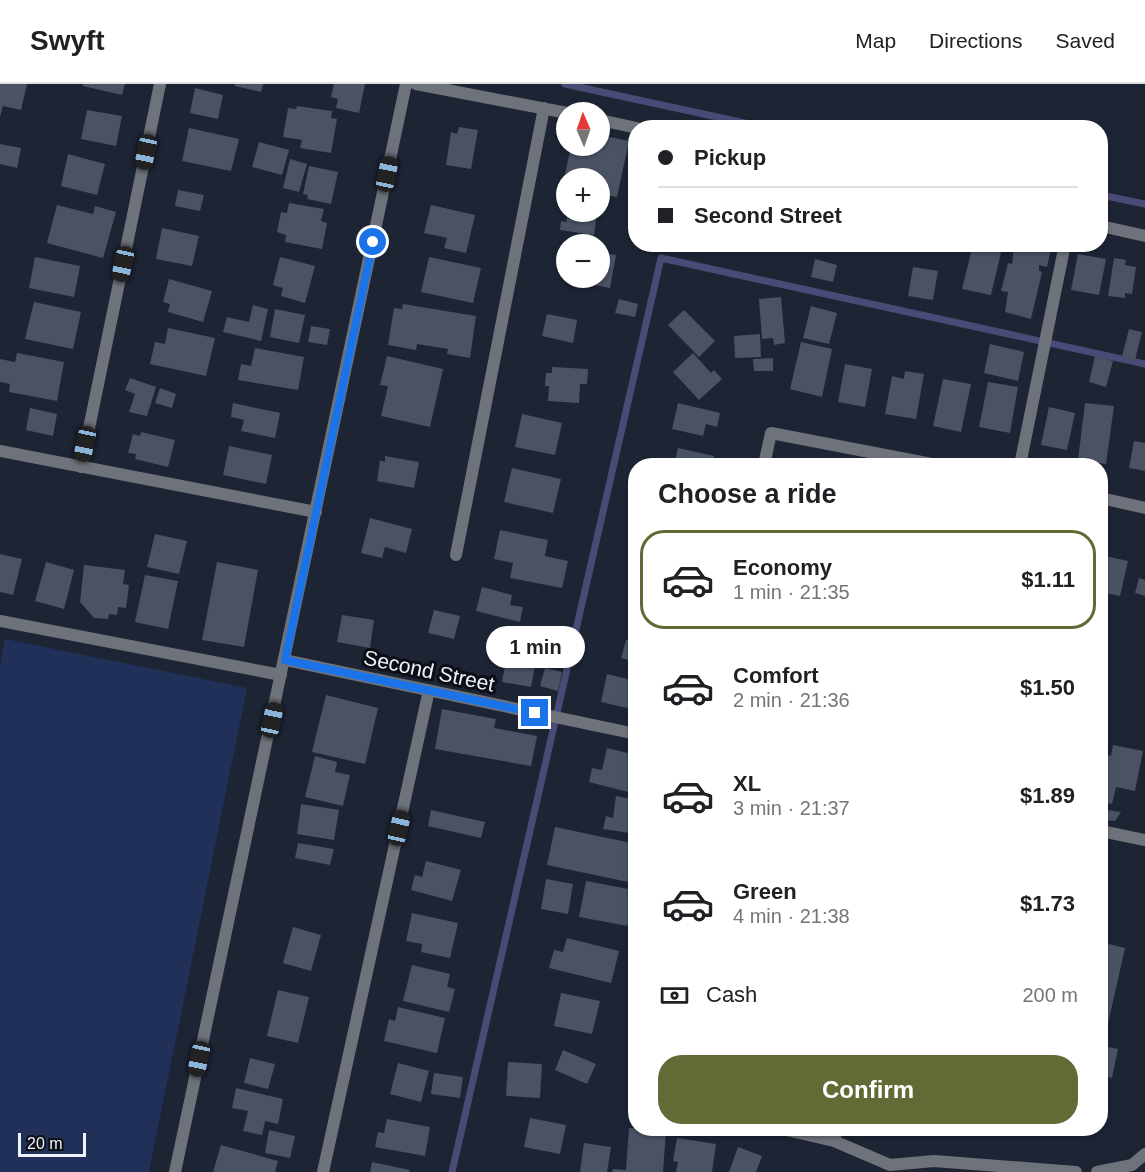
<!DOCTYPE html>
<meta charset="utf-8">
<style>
:root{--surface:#fff;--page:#f2f2f2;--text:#202124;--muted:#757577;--line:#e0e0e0;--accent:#626a36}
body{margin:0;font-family:Helvetica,sans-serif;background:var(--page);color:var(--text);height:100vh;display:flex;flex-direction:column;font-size:22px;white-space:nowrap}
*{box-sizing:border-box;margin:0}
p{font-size:20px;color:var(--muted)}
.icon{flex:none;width:33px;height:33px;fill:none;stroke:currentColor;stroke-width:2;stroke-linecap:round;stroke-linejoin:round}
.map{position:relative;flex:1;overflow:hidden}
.panel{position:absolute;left:628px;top:374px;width:480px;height:678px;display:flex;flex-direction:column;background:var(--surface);border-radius:24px;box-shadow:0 2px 4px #0004}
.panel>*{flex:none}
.banner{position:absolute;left:628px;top:36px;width:480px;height:132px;border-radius:24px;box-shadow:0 2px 4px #0004;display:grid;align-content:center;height:132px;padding:0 30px;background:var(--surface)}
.needle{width:39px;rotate:358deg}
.fabs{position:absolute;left:556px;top:18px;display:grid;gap:12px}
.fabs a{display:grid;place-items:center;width:54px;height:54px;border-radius:50%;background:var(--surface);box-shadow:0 2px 4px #0004;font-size:30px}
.scale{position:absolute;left:18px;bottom:15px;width:68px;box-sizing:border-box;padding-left:6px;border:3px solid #eef3fe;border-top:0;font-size:16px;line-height:21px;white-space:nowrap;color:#eef3fe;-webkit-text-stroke:4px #0b0e14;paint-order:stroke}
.end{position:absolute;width:27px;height:27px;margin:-14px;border:8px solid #1a73e8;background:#fff;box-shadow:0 0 0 3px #fff}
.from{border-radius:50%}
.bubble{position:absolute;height:42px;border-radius:21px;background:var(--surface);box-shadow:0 2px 4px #0004;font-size:20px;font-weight:700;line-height:42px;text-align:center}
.car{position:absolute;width:18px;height:36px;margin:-18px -9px;border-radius:8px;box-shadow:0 0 4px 2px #0007;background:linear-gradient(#222 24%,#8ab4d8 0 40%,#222 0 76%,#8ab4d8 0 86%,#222 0)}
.banner b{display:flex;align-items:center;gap:21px;height:57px;font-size:22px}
.banner b+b{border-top:2px solid var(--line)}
.banner i{width:15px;height:15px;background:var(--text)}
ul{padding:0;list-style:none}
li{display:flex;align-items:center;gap:18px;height:99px;margin:0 12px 9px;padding:0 18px;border:3px solid transparent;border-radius:24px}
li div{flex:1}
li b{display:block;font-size:22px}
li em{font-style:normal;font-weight:700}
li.on{border-color:var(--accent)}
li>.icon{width:54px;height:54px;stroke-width:1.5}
h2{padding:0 30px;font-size:27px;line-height:72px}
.pay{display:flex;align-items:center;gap:15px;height:66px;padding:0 30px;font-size:22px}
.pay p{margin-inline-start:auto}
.primary-button{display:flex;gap:12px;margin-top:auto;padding:12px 30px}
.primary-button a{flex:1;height:69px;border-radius:24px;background:var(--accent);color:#fff;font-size:24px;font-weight:700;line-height:69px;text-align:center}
header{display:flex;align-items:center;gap:36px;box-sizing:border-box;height:84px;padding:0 30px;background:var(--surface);border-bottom:2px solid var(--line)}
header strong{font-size:28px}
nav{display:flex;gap:33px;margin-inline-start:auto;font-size:21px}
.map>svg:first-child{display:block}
</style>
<header>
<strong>Swyft</strong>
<nav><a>Map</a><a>Directions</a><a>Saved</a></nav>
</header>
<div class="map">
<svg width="1145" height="1088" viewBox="0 0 1145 1088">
<rect width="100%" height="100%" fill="#1d2434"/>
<path fill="#213058" d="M5,555l242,49 -98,484h-149v-506z"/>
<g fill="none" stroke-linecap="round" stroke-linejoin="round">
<path stroke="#494b76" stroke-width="7" d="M565,0l203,44
M1101,111l44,9
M452,1088l209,-914 484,106"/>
</g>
<path fill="#4a5264" d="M0,0h27l-6,26 -18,-4 -3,11z
M83,0h42l-3,11 -39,-9z
M235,0h28l-2,8 -26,-6z
M334,0h31l-6,29 -23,-5 2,-9 -7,-2z
M195,4l28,7 -5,24 -28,-6z
M297,22l35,5 -1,7 6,1 -6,34 -31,-5 2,-8 -19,-3 5,-29 8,1z
M87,26l35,6 -6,30 -35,-7z
M459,43l19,3 -7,39 -25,-4 5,-33 6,2z
M189,44l50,11 -8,32 -49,-10z
M600,51l29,6 -12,56 -17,-3v-16h-16l-19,-4 6,-28h29z
M259,58l30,8 -7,25 -30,-8z
M0,60l21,4 -4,20 -17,-4z
M68,70l37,10 -8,31 -36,-9z
M290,75l17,5 -8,28 -16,-4z
M309,82l29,6 -7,32 -24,-5 1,-4 -5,-1z
M178,106l26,5 -4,16 -25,-5z
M289,119l35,6 -3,12 6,2 -5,26 -37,-7 1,-7 -9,-3 4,-20 6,1z
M57,121l36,9 2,-8 21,6 -13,46 -56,-15z
M431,121l44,10 -9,38 -22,-5 3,-10 -23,-5z
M568,128h29l-3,23 -34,-5 1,-9 5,1z
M162,144l37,8 -7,30 -36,-7z
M874,160h16l-1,4z
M973,160h30l-12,51 -29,-6z
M1010,160h42l-5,23 -8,-2v6l3,1 -11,47 -26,-7 3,-20 -7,-1 7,-28 4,1 2,-18z
M600,169l16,2 -6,33 -32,-6 1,-4h21z
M1078,170l28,5 -7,36 -28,-5z
M35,173l45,9 -6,31 -45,-9z
M280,173l35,9 -10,37 -24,-7 2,-8 -10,-3z
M429,173l52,11 -8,35 -52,-11z
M1114,174l12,2 -1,5 11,2 -4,27 -7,-1v5l-17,-2z
M815,175l22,6 -4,17 -22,-5z
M913,183l25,4 -5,29 -25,-4z
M169,195l43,12 -9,31 -35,-10 2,-8 -7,-2z
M781,213l4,46 -11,2 -1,-7 -11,1 -3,-40z
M619,215l19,5 -3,13 -20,-4z
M34,218l47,10 -8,37 -48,-10z
M403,220l73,12 -6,42 -23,-4 1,-5 -31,-5 -1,6 -28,-5 6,-37 8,1z
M253,221l15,4 -7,32 -38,-9 4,-15 22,5z
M811,222l26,7 -8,31 -26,-6z
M275,225l30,6 -6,28 -29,-6z
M684,226l31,31 -16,16 -31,-32z
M547,230l30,6 -4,23 -31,-7z
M311,242l19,3 -3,16 -19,-3z
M168,244l47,10 -9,38 -56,-12 5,-22 10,2z
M1129,245l13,3 -7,28 -13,-3z
M760,250l1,23 -26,1 -1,-22z
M801,258l31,7 -10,48 -32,-8z
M990,260l34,8 -6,29 -34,-8z
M255,264l49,9 -6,33 -60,-10 3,-16 10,2z
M17,269l47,9 -7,39 -48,-9 1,-8 -10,-2v-23l15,3z
M693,269l18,20 3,-3 8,9 -23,21 -26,-28z
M387,272l56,13 -13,58 -49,-11 7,-30 -8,-1z
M1095,272l18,5 -7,26 -17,-5z
M773,274v13h-19l-1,-12z
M845,280l27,5 -7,38 -27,-5z
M552,283l36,2 -1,15h-7l-1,19 -31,-2 1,-15h-4l1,-13h6z
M905,287l19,3 -8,45 -31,-5 7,-38 12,3z
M130,294l26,9 -9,29 -18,-4 6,-18 -10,-4z
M943,295l28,5 -10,48 -28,-6z
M988,298l30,5 -8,46 -31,-6z
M160,304l16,6 -4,14 -17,-5z
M233,319l47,10 -5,25 -34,-7 3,-11 -13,-3z
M678,319l42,10 -3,14 -11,-3 -3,12 -31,-7z
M1085,319l29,3 -8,58 -28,-4z
M1049,323l26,6 -8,37 -26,-5z
M30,324l27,6 -4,22 -27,-6z
M522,330l40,9 -7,32 -40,-8z
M141,348l34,8 -7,27 -33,-8 1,-5 -8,-1 5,-19 7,2z
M1134,357l11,2v28l-16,-3z
M229,362l43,9 -6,29 -43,-9z
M678,364l36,8 -2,9h-38z
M385,372l34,6 -5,26 -37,-7 3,-21 5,2z
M512,384l49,11 -8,34 -49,-11z
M370,434l42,11 -6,24 -21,-6 -3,11 -21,-5z
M500,446l48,10 -3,16 23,5 -6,27 -52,-10 3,-15 -19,-4z
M155,450l32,7 -8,33 -32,-7z
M0,470l22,5 -9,36 -13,-3z
M1101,471l27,6 -8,35 -19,-4z
M46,478l28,8 -10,39 -29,-8z
M217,478l41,8 -14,77 -42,-7z
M84,481l41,5 -2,14 6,1 -3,23 -8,-1 -1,8 -8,-1 -1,5 -14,-1 -14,-16z
M145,491l33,6 -10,48 -33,-7z
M1139,494l6,2v16l-10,-3z
M482,503l30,8 -2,10 13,2 -3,15 -44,-11z
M434,526l26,6 -6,23 -26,-6z
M342,531l32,5 -4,28 -33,-6z
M626,556l10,2v20l-15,-4z
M509,561l29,5 -7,37 -29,-5z
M545,584l17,4 -4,19 -18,-5z
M607,590l29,7v29l-35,-8z
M326,611l52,13 -13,56 -53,-12z
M442,625l54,10 -2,9 43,8 -6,30 -96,-17z
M1113,661l30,6 -8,40 -19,-4 -4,17 -11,-2 2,-17h-2v-9l4,-21 6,1z
M607,664l29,7v39l-47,-12 3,-14 10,2z
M315,672l22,6 -2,10 15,3 -7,31 -38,-9z
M616,712l20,4v34l-33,-5 3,-13 7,2z
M301,720l38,6 -5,30 -37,-6z
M1101,725l20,3 -6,9 -14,-1z
M431,726l54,12 -4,16 -53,-12z
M555,743l81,17v23l-3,16 -86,-18z
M298,759l36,6 -4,16 -35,-7z
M426,777l35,9 -9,31 -41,-11 4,-15 7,2z
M546,795l27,5 -5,30 -27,-5z
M586,797l48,9 -6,36 -49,-9z
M412,829l46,10 -8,35 -29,-6 1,-8 -16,-3z
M293,843l28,8 -10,36 -28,-8z
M567,854l52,13 -8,32 -62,-15 5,-18 9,2z
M1101,858l24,6 -22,98 15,3 -6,29 -11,-3z
M412,881l38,9 -3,13 8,2 -6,23 -46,-11z
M278,906l31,7 -11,46 -31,-7z
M561,909l39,8 -8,33 -38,-8z
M398,923l47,11 -8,35 -53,-12 5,-22 6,2z
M563,966l33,14 -9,20 -32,-14z
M250,974l25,6 -7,25 -24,-6z
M508,978l34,2 -2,34 -34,-2z
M398,979l31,8 -8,31 -31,-8z
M434,989l29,4 -3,21 -29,-4z
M236,1004l47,11 -5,25 -13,-3 -3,14 -19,-4 5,-20 -16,-3z
M633,1007l3,1v15l-6,-1z
M530,1034l36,7 -6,29 -36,-7z
M387,1035l43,8 -5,29 -50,-9 3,-15 6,1z
M629,1044l37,2 -3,42h-51l1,-3 13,1z
M269,1046l26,6 -5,22 -25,-5z
M677,1054l39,6 -4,28h-36l2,-10 -5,-1z
M584,1059l27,4 -4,25h-27z
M221,1061l57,16 -3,11h-62z
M738,1063l24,9 -6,16h-27z
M372,1078l38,8 -1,2h-39z"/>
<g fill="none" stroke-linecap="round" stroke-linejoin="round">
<path stroke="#6e727a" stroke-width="12" d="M416,0l151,29
M600,36l37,8
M1101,142l44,10
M0,367l316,61
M764,381l7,-32 166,32
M1020,381l45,-221
M81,383l79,-383
M1101,414l44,10
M456,471l88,-447
M0,537l281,54
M285,576l351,74
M1101,747l44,9
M778,1044l56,13 56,24 44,-4 142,11
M834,1057l3,-13
M175,1088l231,-1088
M323,1088l106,-482
M1097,1088l35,-7 13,-11"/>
</g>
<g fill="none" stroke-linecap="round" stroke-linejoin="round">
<path stroke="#1a73e8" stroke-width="8" d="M373,158l-88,418 250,53"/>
</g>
<g text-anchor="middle" stroke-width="6" stroke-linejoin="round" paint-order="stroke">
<g font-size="21" fill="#eef3fe" stroke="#0b0e14">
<text transform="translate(429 587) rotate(12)" y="7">Second Street</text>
</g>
</g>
</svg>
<div class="fabs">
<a><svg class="needle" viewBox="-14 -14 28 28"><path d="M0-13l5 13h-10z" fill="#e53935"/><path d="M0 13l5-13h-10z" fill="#757577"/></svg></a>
<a>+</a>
<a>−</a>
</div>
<div class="scale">20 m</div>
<i class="end from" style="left:373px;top:158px"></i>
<i class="end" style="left:535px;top:629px"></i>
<div class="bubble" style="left:486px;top:542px;width:99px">1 min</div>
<i class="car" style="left:146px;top:68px;rotate:192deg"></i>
<i class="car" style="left:387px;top:90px;rotate:12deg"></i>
<i class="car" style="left:123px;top:180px;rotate:192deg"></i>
<i class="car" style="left:85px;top:360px;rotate:192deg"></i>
<i class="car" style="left:272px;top:636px;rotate:12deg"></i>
<i class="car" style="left:399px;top:744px;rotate:13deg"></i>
<i class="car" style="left:199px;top:975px;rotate:192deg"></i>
<div class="banner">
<b><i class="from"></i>Pickup</b>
<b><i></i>Second Street</b>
</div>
<section class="panel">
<h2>Choose a ride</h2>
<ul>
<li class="on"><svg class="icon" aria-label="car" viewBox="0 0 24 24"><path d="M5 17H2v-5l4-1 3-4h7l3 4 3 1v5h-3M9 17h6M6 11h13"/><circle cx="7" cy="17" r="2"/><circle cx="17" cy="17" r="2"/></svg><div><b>Economy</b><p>1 min · 21:35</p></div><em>$1.11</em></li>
<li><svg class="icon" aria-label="car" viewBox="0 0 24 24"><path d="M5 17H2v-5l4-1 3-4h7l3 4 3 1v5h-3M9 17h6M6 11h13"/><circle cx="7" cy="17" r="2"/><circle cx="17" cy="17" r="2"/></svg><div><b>Comfort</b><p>2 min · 21:36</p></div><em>$1.50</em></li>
<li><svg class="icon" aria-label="car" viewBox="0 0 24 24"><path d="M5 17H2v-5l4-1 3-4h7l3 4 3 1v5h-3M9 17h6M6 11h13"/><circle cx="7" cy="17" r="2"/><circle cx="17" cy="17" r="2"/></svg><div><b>XL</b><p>3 min · 21:37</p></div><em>$1.89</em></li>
<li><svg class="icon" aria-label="car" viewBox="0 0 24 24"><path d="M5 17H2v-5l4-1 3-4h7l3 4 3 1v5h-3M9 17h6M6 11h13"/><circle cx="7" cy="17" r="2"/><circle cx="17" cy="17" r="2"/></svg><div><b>Green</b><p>4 min · 21:38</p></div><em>$1.73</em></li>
</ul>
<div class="pay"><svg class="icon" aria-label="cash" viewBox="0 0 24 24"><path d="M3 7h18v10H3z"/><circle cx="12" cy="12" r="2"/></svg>Cash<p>200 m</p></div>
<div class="primary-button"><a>Confirm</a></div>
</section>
</div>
